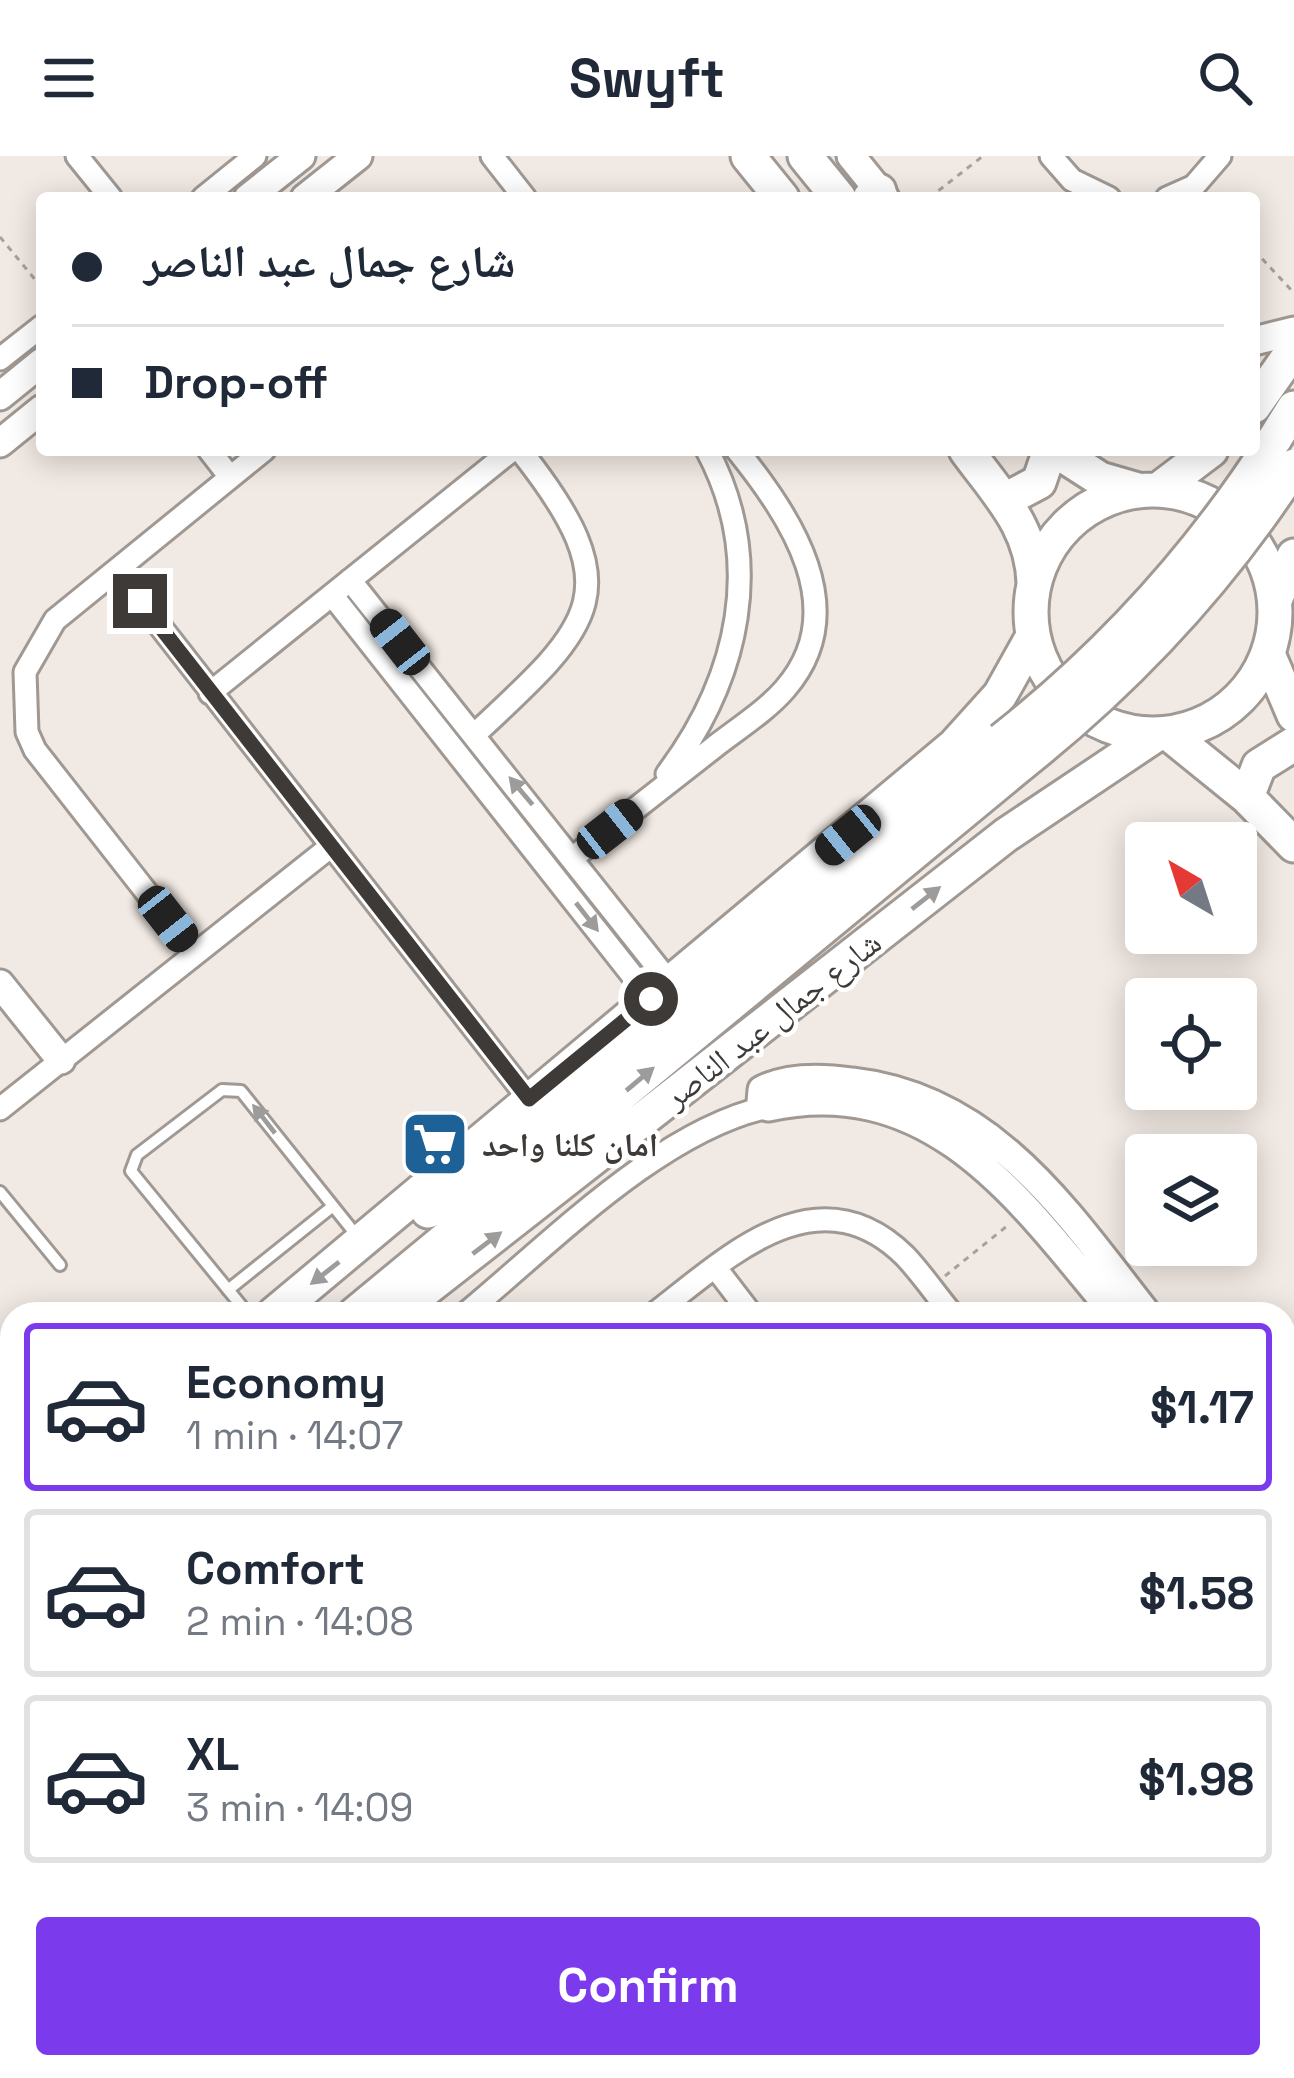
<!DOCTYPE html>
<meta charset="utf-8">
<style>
:root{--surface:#fff;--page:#f6f6f7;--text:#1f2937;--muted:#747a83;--line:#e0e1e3;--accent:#7c3aed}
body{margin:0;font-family:"Space Grotesk","Noto Naskh Arabic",sans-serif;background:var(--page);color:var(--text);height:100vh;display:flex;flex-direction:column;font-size:45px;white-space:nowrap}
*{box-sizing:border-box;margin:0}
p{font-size:39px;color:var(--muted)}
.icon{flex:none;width:66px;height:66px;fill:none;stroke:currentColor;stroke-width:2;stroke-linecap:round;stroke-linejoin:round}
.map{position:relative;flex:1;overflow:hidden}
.side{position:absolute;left:0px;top:1146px;width:1296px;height:777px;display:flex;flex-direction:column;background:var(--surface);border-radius:36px 36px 0 0;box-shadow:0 6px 30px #0003}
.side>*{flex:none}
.banner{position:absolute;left:36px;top:36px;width:1224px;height:264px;border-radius:12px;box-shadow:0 6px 30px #0003;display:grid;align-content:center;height:264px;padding:0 36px;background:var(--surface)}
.needle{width:78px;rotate:321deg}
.buttons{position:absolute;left:1125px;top:666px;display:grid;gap:24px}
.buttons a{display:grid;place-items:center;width:132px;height:132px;border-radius:12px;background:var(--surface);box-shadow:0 6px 30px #0003;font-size:60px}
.end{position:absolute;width:54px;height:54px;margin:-27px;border:15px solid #3d3a37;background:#fff;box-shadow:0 0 0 6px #fff}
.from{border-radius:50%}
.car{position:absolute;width:36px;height:72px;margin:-36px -18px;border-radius:15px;box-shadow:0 0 9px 3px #0007;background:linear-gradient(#222 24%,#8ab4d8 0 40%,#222 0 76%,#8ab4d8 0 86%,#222 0)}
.banner b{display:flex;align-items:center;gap:42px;height:114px;font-size:45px}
.banner b+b{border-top:3px solid var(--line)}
.banner i{width:30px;height:30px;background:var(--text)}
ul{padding:21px 0 0;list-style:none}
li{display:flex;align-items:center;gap:36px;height:168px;margin:0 24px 18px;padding:0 12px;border:6px solid var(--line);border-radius:12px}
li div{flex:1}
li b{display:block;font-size:45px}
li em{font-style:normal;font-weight:600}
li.selected{border-color:var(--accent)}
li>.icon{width:108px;height:108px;stroke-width:1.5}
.action{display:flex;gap:24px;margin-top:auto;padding:24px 36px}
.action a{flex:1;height:138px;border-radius:12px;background:var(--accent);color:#fff;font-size:48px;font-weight:600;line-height:138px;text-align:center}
header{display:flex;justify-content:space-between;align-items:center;height:156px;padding:0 36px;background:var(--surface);font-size:54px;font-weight:600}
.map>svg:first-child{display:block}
</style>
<header><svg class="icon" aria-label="menu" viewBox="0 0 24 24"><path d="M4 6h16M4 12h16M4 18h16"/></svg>Swyft<svg class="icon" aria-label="search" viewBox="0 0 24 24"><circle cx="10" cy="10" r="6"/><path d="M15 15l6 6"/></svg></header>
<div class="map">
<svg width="1294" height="1922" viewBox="0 0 1294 1922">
<rect width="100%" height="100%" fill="#f1e9e3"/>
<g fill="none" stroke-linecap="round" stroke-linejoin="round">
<g stroke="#a09892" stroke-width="16">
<path id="lane" d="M0,1036l60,73
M228,1134l105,-84
M248,1158l-117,-143 6,-16 85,-65 19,1 116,145"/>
</g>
<g stroke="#a09892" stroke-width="27">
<path id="street" d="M77,0l34,42
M492,0l33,42
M1051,0l21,24 37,18
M203,42l52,-42
M1167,42l27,-12 26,-30
M0,203l42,-33
M209,294l21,27
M117,415l412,528
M350,424l320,403
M332,439l319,404
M210,537l302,-243
M474,579c120,-111 158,-144 46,-285
M667,618c72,-96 99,-213 40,-324
M575,700c46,-36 92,-72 138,-108 24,-19 52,-36 72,-59 69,-79 5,-173 -48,-239
M194,797l-159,-203 -8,-18 -2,-60 30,-52 209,-170
M0,953l330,-262
M715,1111l36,47
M465,1158c85,-70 195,-184 303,-207
M654,1158c72,-55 162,-145 251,-58 17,18 31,39 47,58
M0,1541l12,-10
M1284,1677l10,-8
M0,1678l12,-9
M0,1832l12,15
M1284,1857l10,2
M62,1911l9,11
M458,1911l13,11
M1145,1911l4,11
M169,1922l14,-11
M1102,1922l9,-11"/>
</g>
<g stroke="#a09892" stroke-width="33">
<path id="secondary" d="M851,0l34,42
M248,42l53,-42
M305,42l53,-42
M1254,185l40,-10
M0,240l42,-34
M0,287l42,-34
M0,828l61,76
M1115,1158c-93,-111 -181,-243 -347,-207l-7,-5 1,-12c25,-13 62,-12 90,-8 141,16 214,129 295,232
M1284,1318l10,5
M1284,1374l10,12
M741,1911l52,11
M905,1911l95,11"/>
</g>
<g stroke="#a09892" stroke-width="39">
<path id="primary" d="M748,0l34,42
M805,0l34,42
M870,42l9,-7
M1254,250l40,-57
M1274,284l20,-32
M966,294c31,43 67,77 68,134
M1055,294l45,29 38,11
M1158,334l53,-40
M1031 456a122 122 0 1 1 244 0a122 122 0 1 1-244 0Z
M1005,344l34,-18 11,-32
M1275,444l19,-44
M1268,498l26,61
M1168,577l79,64 47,48
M1247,641l12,-31 35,-22
M428,1055l574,-471
M274,1158l680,-568 46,-51 33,-59
M355,1158l666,-550
M394,1158l612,-479 151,-101
M0,1380l12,-9
M0,1464l12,-9"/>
</g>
<path stroke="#a7a19c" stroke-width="3" stroke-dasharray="6 6" stroke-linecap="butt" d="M929,42l54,-42
M0,81l42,51
M1254,94l40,43
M945,1120l62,-50
M280,1922l14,-11"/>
<use href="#lane" stroke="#fff" stroke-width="10"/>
<use href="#street" stroke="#fff" stroke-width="21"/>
<use href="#secondary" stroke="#fff" stroke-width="27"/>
<use href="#primary" stroke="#fff" stroke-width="33"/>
<g stroke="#a09892" stroke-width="39" stroke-linecap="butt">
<path id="primary-bridge" d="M1002,584c108,-85 198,-184 272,-300
M1021,608c107,-85 199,-183 273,-298"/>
</g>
<use href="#primary-bridge" stroke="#fff" stroke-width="33"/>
</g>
<defs><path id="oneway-solid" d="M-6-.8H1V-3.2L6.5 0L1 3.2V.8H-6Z" transform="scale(3)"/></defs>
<g fill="#9e9c9b">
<use href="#oneway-solid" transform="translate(521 635) rotate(-130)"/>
<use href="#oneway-solid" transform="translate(926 742) rotate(-38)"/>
<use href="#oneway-solid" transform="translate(587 761) rotate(52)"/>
<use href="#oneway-solid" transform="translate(640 923) rotate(-40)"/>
<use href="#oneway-solid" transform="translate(264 963) rotate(-128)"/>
<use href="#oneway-solid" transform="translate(487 1087) rotate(-37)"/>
<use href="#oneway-solid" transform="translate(325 1117) rotate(142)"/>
</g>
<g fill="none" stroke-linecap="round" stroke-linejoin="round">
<path stroke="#3d3a37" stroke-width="15" d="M140,445l389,498 122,-100"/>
</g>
<defs>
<g id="supermarket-square" transform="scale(3.45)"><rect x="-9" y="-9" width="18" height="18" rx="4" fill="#1d6196" stroke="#fff"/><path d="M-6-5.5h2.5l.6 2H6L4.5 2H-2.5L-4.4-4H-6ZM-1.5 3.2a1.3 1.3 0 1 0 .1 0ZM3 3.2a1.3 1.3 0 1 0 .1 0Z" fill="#fff"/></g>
</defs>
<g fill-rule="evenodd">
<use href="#supermarket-square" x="435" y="988"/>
</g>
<g text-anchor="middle" stroke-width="9" stroke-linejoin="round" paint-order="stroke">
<g font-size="33" fill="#3d3a37" stroke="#fff">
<text transform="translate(772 863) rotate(-38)" y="12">شارع جمال عبد الناصر</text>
</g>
<g font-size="33" font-weight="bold" fill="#3d3a37" stroke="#fff" text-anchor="start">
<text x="482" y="1000">امان كلنا واحد</text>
</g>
</g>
</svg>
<div class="buttons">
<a><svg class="needle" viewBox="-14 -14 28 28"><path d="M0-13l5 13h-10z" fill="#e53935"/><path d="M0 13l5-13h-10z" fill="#747a83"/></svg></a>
<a><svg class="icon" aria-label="locate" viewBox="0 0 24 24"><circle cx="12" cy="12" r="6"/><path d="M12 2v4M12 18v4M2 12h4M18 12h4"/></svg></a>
<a><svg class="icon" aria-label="layers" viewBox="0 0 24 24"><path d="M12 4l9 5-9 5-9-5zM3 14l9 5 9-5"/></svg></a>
</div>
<i class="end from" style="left:651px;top:843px"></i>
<i class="end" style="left:140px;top:445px"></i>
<i class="car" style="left:400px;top:486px;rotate:322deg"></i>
<i class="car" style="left:610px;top:673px;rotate:52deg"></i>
<i class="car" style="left:848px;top:679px;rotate:231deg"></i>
<i class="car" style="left:168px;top:763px;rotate:142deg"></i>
<div class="banner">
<b><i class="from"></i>شارع جمال عبد الناصر</b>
<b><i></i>Drop-off</b>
</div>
<section class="side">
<ul>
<li class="selected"><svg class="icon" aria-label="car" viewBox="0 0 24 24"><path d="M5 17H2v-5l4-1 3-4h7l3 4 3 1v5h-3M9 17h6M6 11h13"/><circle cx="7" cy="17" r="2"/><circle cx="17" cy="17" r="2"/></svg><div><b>Economy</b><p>1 min · 14:07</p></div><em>$1.17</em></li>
<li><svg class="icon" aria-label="car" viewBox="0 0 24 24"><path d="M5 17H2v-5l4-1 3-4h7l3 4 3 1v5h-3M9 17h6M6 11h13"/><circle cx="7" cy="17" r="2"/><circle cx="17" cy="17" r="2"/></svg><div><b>Comfort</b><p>2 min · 14:08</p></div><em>$1.58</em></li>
<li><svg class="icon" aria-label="car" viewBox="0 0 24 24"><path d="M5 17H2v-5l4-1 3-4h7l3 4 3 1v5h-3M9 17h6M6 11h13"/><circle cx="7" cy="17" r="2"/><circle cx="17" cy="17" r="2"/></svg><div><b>XL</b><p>3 min · 14:09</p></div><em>$1.98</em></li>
</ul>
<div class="action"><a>Confirm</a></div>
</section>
</div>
